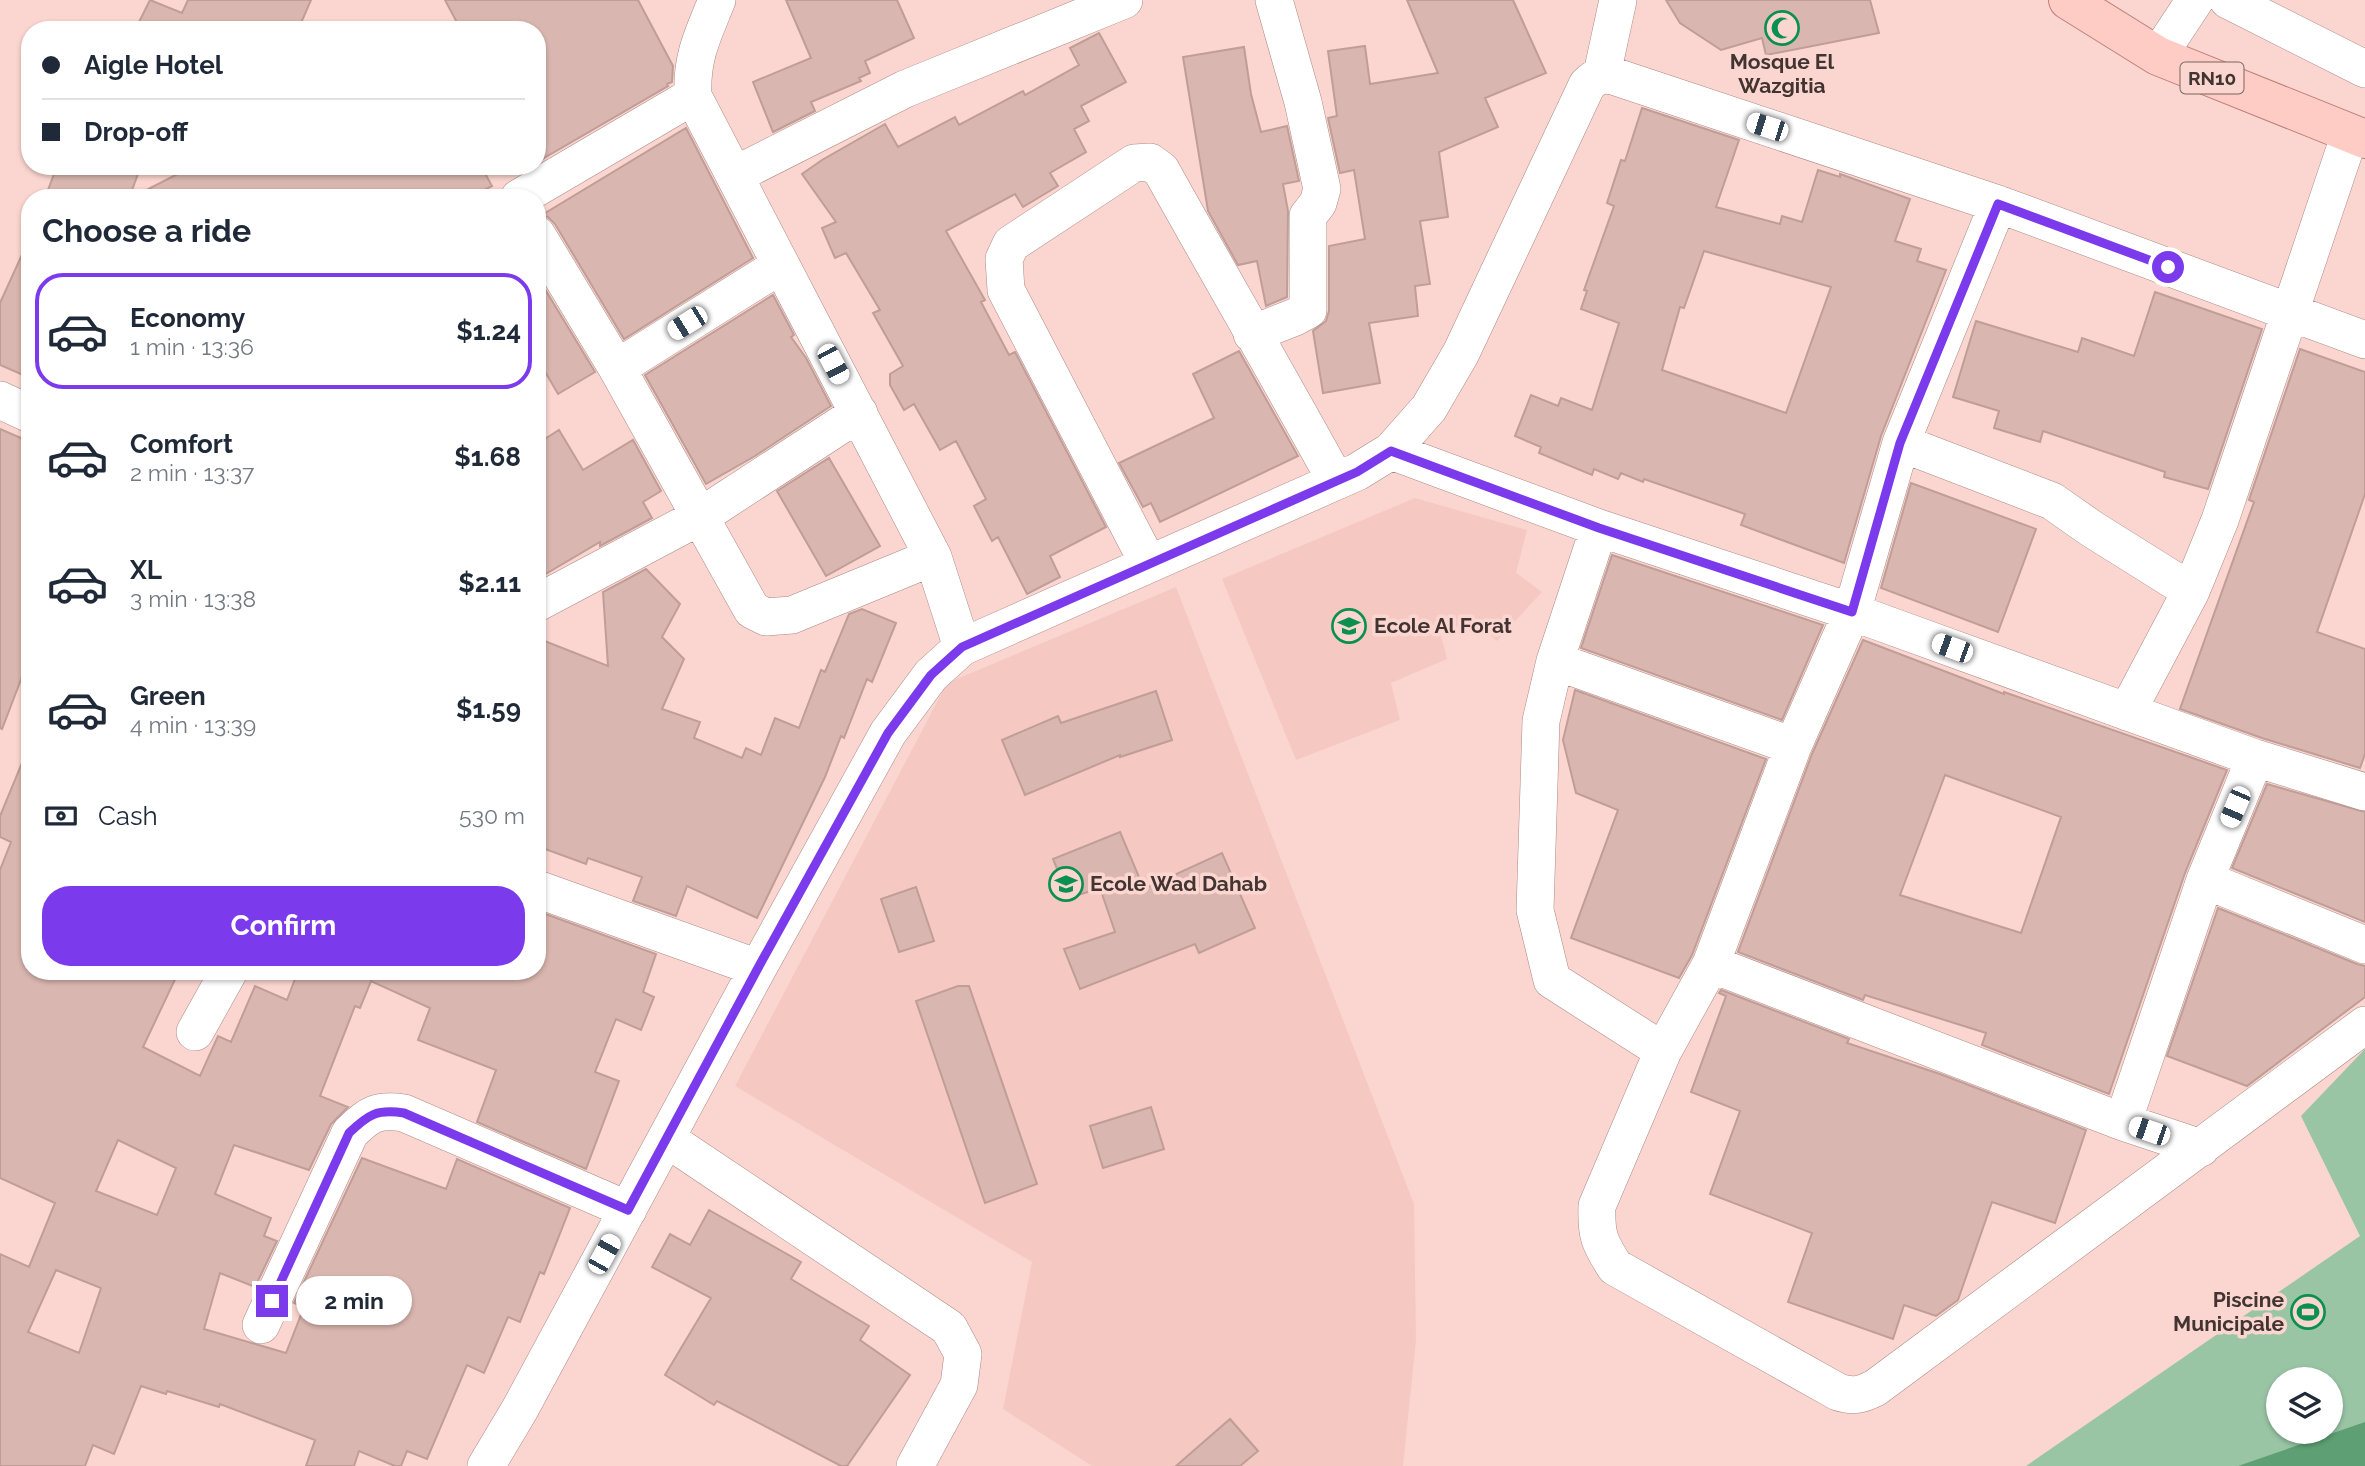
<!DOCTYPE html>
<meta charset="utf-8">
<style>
:root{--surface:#fff;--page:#f6f6f7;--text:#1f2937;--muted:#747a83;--line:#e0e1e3;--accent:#7c3aed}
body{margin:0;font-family:Raleway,sans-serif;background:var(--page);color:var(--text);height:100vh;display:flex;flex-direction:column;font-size:26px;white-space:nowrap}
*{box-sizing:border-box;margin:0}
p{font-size:23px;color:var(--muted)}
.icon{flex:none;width:38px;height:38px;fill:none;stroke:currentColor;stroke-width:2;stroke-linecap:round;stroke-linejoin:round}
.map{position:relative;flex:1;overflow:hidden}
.details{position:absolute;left:21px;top:189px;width:525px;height:791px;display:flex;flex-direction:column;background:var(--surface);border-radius:28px;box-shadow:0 2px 5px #0004}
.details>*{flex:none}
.banner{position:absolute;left:21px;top:21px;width:525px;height:154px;border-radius:28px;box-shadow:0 2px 5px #0004;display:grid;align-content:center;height:154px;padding:0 21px;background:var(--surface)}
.controls{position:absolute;left:2266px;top:1367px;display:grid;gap:14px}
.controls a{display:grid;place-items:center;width:77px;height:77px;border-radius:50%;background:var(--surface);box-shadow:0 2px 5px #0004;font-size:35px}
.end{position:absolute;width:32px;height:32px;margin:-16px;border:9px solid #7c3aed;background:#fff;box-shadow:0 0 0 4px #fff}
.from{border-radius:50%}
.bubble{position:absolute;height:49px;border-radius:24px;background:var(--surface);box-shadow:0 2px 5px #0004;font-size:23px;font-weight:700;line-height:49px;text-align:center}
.car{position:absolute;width:21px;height:42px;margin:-21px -10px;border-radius:9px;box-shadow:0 0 5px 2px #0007;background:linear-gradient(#fff 24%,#345 0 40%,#fff 0 76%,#345 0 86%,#fff 0)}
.banner b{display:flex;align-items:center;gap:24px;height:66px;font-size:26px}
.banner b+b{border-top:2px solid var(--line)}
.banner i{width:18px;height:18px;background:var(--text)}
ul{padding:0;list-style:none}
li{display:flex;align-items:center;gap:21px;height:116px;margin:0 14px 10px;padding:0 7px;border:4px solid transparent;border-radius:28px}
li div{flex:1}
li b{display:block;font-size:26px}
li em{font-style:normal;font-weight:700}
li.active{border-color:var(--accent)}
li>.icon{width:63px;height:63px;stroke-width:1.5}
h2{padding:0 21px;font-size:32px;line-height:84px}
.pay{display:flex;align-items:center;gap:18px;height:77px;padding:0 21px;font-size:26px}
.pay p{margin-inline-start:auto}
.action{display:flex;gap:14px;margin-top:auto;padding:14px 21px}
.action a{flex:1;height:80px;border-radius:28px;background:var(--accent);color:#fff;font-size:28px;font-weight:700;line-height:80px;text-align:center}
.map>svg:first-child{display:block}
</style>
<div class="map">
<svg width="2365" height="1466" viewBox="0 0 2365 1466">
<rect width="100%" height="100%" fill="#fbd6d0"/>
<path fill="#f5c9c2" d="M1415,498l112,32 -11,43 26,19 -45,49 -22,-19 -35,9 7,28 -56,24 9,37 -104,40 -74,-181z
M1176,587l238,617 2,136 -13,126h-311l-89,-57 29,-147 -297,-176 212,-403z"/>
<path fill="#99c5a5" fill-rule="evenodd" d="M2365,1049v417h-339l334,-230 -59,-120zM2278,1379h53v53h-53z"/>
<path fill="#5ea074" d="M2365,1422v44h-127z"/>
<path fill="#dab6b0" stroke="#c09d97" stroke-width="2" fill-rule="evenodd" d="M150,0l32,13 6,-13h123l-13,30h-163z
M445,0h193l35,66 -1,16 -5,2 1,2 -131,76v-132h-76z
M786,0h111l17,38 -49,23 5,12 -11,5 2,3 -50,21 4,9 -42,21 -20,-50 58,-24z
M1407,0h106l33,73 -61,25 13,29 -59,25 9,65 -28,4 10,63 -15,2 3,30 -49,7 11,60 -57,10 -10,-62 13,-10 3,-10v-65l36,-7 -11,-69 -14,3 -12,-55 9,-2 -9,-65 37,-5 5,38 68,-11z
M1666,0h204l9,33 -113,22 -4,-17 -41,12 -41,-27z
M1099,33l27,49 -45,24 8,15 -15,8 12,23 -36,21 8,13 -35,21 -8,-13 -69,37 39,69 -4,2 28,53 6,-3 91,175 -56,29 10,21 -33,17 -29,-57 -6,4 -18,-35 12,-7 -30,-58 -16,9 -26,-46 -10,6 -14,-25v-11l13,-8 -30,-53 7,-3 -34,-57 -11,5 -13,-30 14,-6 -34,-48 20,-14 63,-36 13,23 57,-30 4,8 64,-34 2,4 54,-30 -9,-17z
M1244,47l7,47 10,38 26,-6 12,55 -16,3 5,27 -1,86 -21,9 -9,-45 -19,4 -30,-54 -25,-154z
M1642,108l97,32 -23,67 64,17 2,-8 20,6 16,-52 22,7v-3l70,25 -15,42 26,8 -4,12 29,9 -65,166 -37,127 -103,-38 4,-11 -101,-35 -1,3 -22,-9 -3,6 -24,-10 -2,6 -53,-22 2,-6 -26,-11 16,-41 27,11 3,-8 31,12 27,-87 -38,-14 6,-18 -3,-1 30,-84 -7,-3 14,-43 4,1zM1704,251l127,36 -45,126 -124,-43 18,-63 4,1z
M686,128l67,130 -129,81 -69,-115 -7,-7 -6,-2z
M57,166h84l-12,32h-84z
M193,166h288l11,20 -23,12h-338z
M30,237v141l-30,-13v-62z
M537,276l58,96 -37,22 -21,-36z
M2155,292l107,37 -54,160 -44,-12 1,-5 -122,-41 -3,11 -46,-14 5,-17 -46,-14 23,-76 102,31 4,-14 52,18z
M773,295l21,40 -3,2 15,21 25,48 -76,50 -49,28 -61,-109z
M2300,349l65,23v122l-48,138 48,17v105l-5,14 -98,-30 -82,-29 74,-207 -5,-2z
M1239,351l59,105 -138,66 -9,-19 -8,4 -24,-44 95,-45 -21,-44z
M0,429l30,13v238l-8,-3 -20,52 -2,-1z
M559,430l24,40 50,-30 28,51 -18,11 9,16 -52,28v-4l-63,37v-135z
M829,458l51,88 -54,30 -49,-85z
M1911,483l125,46 -38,103 -117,-44z
M1612,555l211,70 -41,95 -201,-72z
M646,569l34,35 -18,33 22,22 -22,50 38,13 -6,16 48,20 4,-10 15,7 14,-37 24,10 22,-58 4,2 24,-58 13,-5 34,14 -24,59 -5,-3 -23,59 -3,-2 -16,41 -68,141 -70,-32 -11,30 -43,-15 9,-24 -54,-19 -2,6 -49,-18v-208l71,28 -5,-74z
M1863,640l141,54v-2l223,78 -42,103 -76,221 -127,-49 4,-12 -121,-38 -2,5 -125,-48 74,-198zM1945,775l116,42 -40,116 -121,-38z
M1575,690l191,69 -74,196 -13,23 -108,-40 47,-128 -42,-17 -13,-53z
M1156,691l16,49 -52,17v-2l-95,40 -23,-55 56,-24 3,7z
M29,746l1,225h149l-36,76 57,29 18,-40 13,6 24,-56 32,14 11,-29h239v-60l119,43 -13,38 11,5 -13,33 -25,-11 -21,53 24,9 -33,88 -109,-47 19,-52 -78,-30 12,-32 -59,-27 -11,27 -5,-2 -35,90 28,11 -17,17 -22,46 -75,-25 -19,49 56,24 -7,18 13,5 -22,46 -35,-14 -16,56 82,24 18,-46 -10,-4 68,-145 84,31 11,-30 113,49 -26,66 -4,-2 -20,50 -12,-5 -24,56 -17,-8 -40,94 -20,-8 -6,15h-6l-36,-15 -5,15h-48l9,-26 -95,-36 -1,3 -52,-16 -1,3 -25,-8 -27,68 -21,-9 -8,21h-85v-212l29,13 26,-64 -55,-25v-308l11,-28 -11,-5v-21zM118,1140l58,28 -19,47 -61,-24zM56,1270l45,18 -22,65 -51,-21z
M2267,784l98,28v110l-133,-54z
M1120,832l24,57 78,-36 33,75 -56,25 -4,-9 -115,45 -16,-40 51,-17 -15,-44 -31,10 -16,-39z
M916,887l18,54 -35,11 -18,-53z
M2218,908l139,56 8,2v31l-118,89 -80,-30z
M958,986h11l68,198 -52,19 -69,-202z
M1721,990l128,49 -2,4 93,31 146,56 -31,93 -63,-21 -34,98 -22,16 -32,-11 -11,34 -105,-37 24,-69 -102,-39 30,-83 -49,-19 35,-96 -7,-3z
M1151,1107l13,42 -61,19 -13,-42z
M709,1210l92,52 -10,17 78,47 -9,14 50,35 -63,91h-6l-124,-65 -3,4 -49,-30 46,-77 -59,-31 18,-33 20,11z
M1230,1419l28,32 -18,15h-64z"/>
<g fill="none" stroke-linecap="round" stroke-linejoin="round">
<g stroke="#ac8a84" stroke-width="38">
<path id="minor" d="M717,0c-14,35 -26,57 -24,96l240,461 29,90
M2228,0l137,69
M2158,56l37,-56
M1602,74l16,-74
M735,175l170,-86 219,-89
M519,198l174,-102
M1998,204l-97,239 -49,169 -59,134 -82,218 -48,87 -66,155c-1,29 2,36 18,61l223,125c15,5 23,3 37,-4l490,-363
M537,235l80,133 135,242 14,7 26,-2 141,-58
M1252,334l43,-17 13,-7v-94l10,-13 4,-14 -19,-87 -29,-102
M617,368l164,-103
M0,400l30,14
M1901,443l151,58 40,28 99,62
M1391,451l208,77 253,84 403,146 110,34
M1599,528l-44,133 -14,60 -6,189 17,70 111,71
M1148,563l-142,-273 -2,-31 7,-15 123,-81 16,-1 11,8c58,104 118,207 175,311
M537,603l164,-87 158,-103
M1555,661l238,85
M2127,712l64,-121 29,-71 130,-386
M2205,880l160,65
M537,889l221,79
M1711,964l412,158 78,26
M195,1032l34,-61
M2123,1122l82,-242 50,-122
M667,1139l282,189 14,26 -4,31 -44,81
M261,1325l89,-192c19,-19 27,-24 54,-20l224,97
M486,1466l34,-57 238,-441 130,-235 43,-58 31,-28 395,-175 34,-21 38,-43 32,-55 126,-268c9,-9 14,-11 26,-9l385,128 367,136"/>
</g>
<g stroke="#bc8078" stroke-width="40">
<path id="major" d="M2068,0l90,56 207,83"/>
</g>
<use href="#minor" stroke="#fff" stroke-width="37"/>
<use href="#major" stroke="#fecbc5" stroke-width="38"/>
</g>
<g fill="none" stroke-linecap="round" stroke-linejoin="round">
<path stroke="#7c3aed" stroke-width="9" d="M272,1301l77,-168c20,-19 28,-24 55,-20l224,97 130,-242 130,-235 43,-58 31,-28 395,-175 34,-21 208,77 253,84 48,-169 98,-239 170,63"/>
</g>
<defs>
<g id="mosque-ring" transform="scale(1.75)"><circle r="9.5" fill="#fbd6d0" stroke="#0a904e" stroke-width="1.5"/><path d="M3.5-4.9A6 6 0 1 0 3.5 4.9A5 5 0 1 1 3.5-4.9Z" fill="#0a904e"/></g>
<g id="university-ring" transform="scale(1.75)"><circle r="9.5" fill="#fbd6d0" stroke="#0a904e" stroke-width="1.5"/><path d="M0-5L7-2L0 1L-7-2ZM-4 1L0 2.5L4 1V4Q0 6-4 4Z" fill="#0a904e"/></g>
<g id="stadium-ring" transform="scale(1.75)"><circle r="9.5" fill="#fbd6d0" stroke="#0a904e" stroke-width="1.5"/><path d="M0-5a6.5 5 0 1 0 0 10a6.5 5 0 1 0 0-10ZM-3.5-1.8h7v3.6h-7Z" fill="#0a904e"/></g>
</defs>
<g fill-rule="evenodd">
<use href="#mosque-ring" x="1782" y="28"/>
<use href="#university-ring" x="1349" y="626"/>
<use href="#university-ring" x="1066" y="884"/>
<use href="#stadium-ring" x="2308" y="1312"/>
</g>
<g text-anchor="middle" stroke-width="7" stroke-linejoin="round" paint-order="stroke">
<rect fill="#fbd6d0" stroke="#7a6561" stroke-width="2" x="2180.5" y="62.5" width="63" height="31" rx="5"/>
<g font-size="19" font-weight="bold" fill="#423431">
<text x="2212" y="85">RN10</text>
</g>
<g font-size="21" font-weight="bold" fill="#423431" stroke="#fbd6d0" text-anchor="start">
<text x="1782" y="69" text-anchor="middle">Mosque El<tspan x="1782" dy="24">Wazgitia</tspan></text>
<text x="1374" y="633">Ecole Al Forat</text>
<text x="1090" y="891">Ecole Wad Dahab</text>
<text x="2284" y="1307" text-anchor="end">Piscine<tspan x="2284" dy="24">Municipale</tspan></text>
</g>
</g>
</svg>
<div class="controls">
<a><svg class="icon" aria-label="layers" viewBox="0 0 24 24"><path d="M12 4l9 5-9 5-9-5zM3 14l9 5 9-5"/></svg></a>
</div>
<i class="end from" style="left:2168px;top:267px"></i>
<i class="end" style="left:272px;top:1301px"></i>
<div class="bubble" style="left:296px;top:1276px;width:116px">2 min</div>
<i class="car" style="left:1767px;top:127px;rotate:288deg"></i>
<i class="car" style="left:687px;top:323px;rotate:238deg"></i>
<i class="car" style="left:833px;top:364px;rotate:152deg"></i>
<i class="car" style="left:1952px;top:648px;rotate:290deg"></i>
<i class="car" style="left:2235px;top:807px;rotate:203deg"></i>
<i class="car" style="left:2149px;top:1131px;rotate:289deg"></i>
<i class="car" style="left:604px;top:1254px;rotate:29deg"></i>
<div class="banner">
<b><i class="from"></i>Aigle Hotel</b>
<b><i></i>Drop-off</b>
</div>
<section class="details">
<h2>Choose a ride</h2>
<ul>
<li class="active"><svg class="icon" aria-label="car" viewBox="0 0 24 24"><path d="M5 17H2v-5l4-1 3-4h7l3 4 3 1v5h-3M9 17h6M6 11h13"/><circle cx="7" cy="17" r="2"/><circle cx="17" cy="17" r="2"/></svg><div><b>Economy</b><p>1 min · 13:36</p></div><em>$1.24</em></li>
<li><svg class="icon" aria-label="car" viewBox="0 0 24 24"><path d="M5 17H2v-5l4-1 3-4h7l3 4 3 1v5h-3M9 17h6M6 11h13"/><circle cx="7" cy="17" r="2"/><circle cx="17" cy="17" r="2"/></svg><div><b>Comfort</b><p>2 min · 13:37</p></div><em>$1.68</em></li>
<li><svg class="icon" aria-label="car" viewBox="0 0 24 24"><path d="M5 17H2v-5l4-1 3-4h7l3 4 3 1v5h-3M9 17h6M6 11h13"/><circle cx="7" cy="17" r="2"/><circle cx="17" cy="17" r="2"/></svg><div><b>XL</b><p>3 min · 13:38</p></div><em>$2.11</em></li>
<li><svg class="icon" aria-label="car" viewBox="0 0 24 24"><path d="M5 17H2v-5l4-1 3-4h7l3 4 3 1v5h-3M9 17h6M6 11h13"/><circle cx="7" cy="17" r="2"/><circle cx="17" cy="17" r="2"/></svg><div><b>Green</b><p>4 min · 13:39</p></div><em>$1.59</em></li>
</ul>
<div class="pay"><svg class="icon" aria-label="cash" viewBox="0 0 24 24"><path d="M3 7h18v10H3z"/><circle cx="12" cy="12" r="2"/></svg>Cash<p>530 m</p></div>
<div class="action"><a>Confirm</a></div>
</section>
</div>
